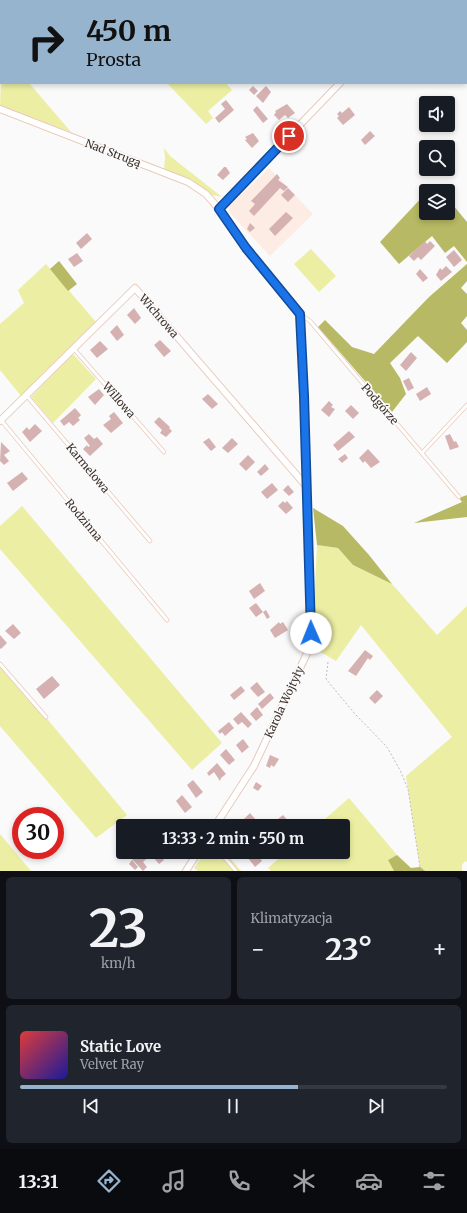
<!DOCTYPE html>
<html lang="pl">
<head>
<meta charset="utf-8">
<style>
  body { margin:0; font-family:Merriweather,serif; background:#20242c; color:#f1f3f6; height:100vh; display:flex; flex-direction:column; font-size:15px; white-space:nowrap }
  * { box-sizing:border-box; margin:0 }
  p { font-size:13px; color:#9ea1a6 }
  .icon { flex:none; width:22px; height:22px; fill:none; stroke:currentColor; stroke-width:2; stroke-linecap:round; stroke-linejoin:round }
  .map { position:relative; height:871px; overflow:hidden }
  .side { display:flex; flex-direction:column; gap:6px; padding:6px; background:#0d0f14; flex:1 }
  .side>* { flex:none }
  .top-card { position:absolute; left:0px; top:0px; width:467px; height:84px; box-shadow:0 2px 6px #0003; background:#97b4ce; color:#111; overflow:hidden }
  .fabs { position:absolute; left:419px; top:96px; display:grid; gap:8px }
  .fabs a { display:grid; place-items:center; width:36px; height:36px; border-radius:4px; background:#171b24; box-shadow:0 2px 6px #0003; font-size:20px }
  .speed { position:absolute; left:12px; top:807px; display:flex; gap:8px; font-size:20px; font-weight:700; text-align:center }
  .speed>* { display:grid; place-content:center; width:52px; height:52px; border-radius:50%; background:#171b24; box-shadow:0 2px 6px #0003; line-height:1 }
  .speed .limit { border:6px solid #d22; background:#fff; color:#111 }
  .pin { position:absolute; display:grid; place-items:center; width:34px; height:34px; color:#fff; margin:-17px; border:2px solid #fff; border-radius:50%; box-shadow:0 1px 4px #0007 }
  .me { position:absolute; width:44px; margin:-22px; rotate:359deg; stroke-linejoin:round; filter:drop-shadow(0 0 3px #0008) }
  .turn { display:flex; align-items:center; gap:14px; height:84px; padding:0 20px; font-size:18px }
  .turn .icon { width:52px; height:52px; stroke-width:2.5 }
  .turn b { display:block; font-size:28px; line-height:34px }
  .big { font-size:30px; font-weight:700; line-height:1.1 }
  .side .widget { flex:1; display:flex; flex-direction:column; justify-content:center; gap:6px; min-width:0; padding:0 14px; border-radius:6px; background:#20242c }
  .side .dial { align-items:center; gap:0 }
  .dial b { font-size:52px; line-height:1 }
  .song { display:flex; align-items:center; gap:12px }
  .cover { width:48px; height:48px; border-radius:6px; background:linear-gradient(135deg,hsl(0 70% 55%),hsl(240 70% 35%)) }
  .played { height:4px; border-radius:2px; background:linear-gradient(90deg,#97b4ce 65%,#363941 65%) }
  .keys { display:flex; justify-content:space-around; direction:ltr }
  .heat { display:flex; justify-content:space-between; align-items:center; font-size:22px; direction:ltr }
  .side .tiles { flex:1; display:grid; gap:6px; grid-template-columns:1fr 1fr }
  .widget:last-child { grid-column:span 2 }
  .trip { position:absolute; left:116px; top:819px; width:234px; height:40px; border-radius:4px; background:#171b24; box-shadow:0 2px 6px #0003; font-weight:700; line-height:40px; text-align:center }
  .tabs { display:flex; height:64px; justify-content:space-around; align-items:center; background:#090b0e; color:#9ea1a6 }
  .tabs .icon { width:28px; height:28px }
  .tabs .active { color:#97b4ce }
  .tabs b { font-size:18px; color:#f1f3f6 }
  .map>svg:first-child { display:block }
</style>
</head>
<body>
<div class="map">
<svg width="467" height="871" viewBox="0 0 467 871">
  <rect width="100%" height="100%" fill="#fafafa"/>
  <polygon fill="#fdece4" points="269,168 313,214 270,256 229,212 229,206"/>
  <g fill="#ecefa3">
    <polygon points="1,77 1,83 29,83 71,132 0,106"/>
    <polygon points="167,83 226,83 232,90 208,111 213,118 206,124"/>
    <polygon points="164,148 170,156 222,197 212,195 193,182 164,169 165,158"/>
    <polygon points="311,249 336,276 319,292 294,264"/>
    <polygon points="46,264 96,322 21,396 0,370 0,324 24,303 18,290"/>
    <polygon points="74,355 96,379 53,423 31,397 69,356"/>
    <polygon points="22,506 222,743 192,770 0,549 0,526"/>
    <polygon points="317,545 338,548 353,565 392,584 437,635 467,606 467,862 465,861 462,865 462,871 425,871 420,867 406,776 452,737 361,625 336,661 312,647"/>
    <polygon points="0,662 127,815 96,838 0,726"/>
    <polygon points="349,798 397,855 388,860 394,871 271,871 268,868 286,852 343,852 343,826 317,826"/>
    <polygon points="0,834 31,871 0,871"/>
    <polygon points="205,852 225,852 241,871 198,871 194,868"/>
  </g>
  <g fill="#b7b964">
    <polygon points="111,0 212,0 213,1 112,1"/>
    <polygon points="426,193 426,213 448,213 448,199 467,222 467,262 454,246 445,253 432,236 399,264 380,242"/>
    <polygon points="59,261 77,284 68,291 50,269"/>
    <polygon points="467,264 467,281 461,288 467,294 467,316 461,323 467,330 467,342 447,363 418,336 390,363 400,378 406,394 392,412 318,327 325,320 352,347 374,354 429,297"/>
    <polygon points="467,495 467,517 414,523 462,502 459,498"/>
    <polygon points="313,508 343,526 369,555 392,584 353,565 338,548 317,545"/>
    <polygon points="397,855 411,868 420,867 425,871 394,871 388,860"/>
  </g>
  <g fill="#d6b1b2">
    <polygon points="253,86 258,91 254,95 249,90"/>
    <polygon points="266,86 271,92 263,103 256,96"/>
    <polygon points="226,100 234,110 219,123 215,118 225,109 221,104"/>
    <polygon points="287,104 295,113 288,118 285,115 279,120 274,115 276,112 275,111"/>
    <polygon points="257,106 268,119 263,123 253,110"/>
    <polygon points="349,107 355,115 343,125 337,118 339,116 337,114 340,111 342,113"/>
    <polygon points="370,131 375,136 365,145 361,140"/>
    <polygon points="253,133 259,141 252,148 245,140 247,139 245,137"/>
    <polygon points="224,167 226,167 230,173 223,180 217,175"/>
    <polygon points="277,174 280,178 278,180 288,187 284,191 280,188 254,216 249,211 255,204 251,201"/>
    <polygon points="288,188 295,195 288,202 281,195"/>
    <polygon points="286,212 293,218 275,236 269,229"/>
    <polygon points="250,223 255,228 250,232 247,229"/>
    <polygon points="87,233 92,239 81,249 76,243"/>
    <polygon points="425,241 427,244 430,241 435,246 421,260 418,257 414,261 409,256"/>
    <polygon points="454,250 462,260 454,267 446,257"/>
    <polygon points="77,253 83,261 74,267 68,259"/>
    <polygon points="446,266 452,272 441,281 436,275 440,268 442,270"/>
    <polygon points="420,269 428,278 423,282 416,274"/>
    <polygon points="134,308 141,318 135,324 127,315"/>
    <polygon points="117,325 124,335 117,341 110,332"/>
    <polygon points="160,340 171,351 164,357 154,345"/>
    <polygon points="100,341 108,349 97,358 90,350"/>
    <polygon points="411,352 417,358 406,371 400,365"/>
    <polygon points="409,378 414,388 408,391 403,381"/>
    <polygon points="427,387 431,394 420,401 416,394"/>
    <polygon points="99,389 104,395 95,405 88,397"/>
    <polygon points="208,394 218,404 212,409 202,399"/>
    <polygon points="329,401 333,405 331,407 335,409 329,417 321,410"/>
    <polygon points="351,405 359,413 353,419 345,411"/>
    <polygon points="75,408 81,415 78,418 80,420 73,426 69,422 64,426 60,421"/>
    <polygon points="114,412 123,423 111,433 103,425 111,419 109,416"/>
    <polygon points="159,417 170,427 169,428 172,431 166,437 160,433 162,430 154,422"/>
    <polygon points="35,424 42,431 30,442 22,432 27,427 29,430"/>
    <polygon points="349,431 355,437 338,451 333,445"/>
    <polygon points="89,434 94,439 97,437 103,444 90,456 83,449 87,445 88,447 90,446 84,438"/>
    <polygon points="450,434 454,442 456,441 459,447 450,450 445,436"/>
    <polygon points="209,438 216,447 211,451 203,442"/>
    <polygon points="232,438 238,444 228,453 222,448"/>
    <polygon points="1,442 10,451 4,455 9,461 4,465 0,461"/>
    <polygon points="368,449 380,462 371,468 365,461 363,463 359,458"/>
    <polygon points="345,454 348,458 342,463 338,459"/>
    <polygon points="248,455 255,462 246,471 239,464"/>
    <polygon points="265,464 269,469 261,476 257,472"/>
    <polygon points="22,472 28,479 13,491 7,483"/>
    <polygon points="272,483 278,490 267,499 261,492"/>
    <polygon points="288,485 294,492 289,496 283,490"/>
    <polygon points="283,501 285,503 287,501 293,508 286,514 278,506"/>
    <polygon points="260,583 265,591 254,599 249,591"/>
    <polygon points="256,603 263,612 266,610 270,617 267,619 263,612 256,617 249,608"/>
    <polygon points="279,622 280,624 283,622 288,630 275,638 270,630"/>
    <polygon points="13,624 21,633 14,639 5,631"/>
    <polygon points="0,635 7,643 1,649 0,648"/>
    <polygon points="365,650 373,656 370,660 368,658 356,676 348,671"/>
    <polygon points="52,676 60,685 44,699 36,689"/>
    <polygon points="257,682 265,692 258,697 250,688"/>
    <polygon points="241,686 245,691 234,700 230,695"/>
    <polygon points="377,690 383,696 375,704 369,698"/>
    <polygon points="270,693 274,698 262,709 258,704"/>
    <polygon points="257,707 263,715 256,721 250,714"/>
    <polygon points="241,712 252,724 248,728 242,722 238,725 233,719"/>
    <polygon points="229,722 234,728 225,736 222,732 220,734 218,731"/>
    <polygon points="243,739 249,747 242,753 236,745"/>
    <polygon points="226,749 235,760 229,765 220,755"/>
    <polygon points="270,755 279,759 274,767 271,765 270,768 266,766"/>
    <polygon points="217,763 226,774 221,778 220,781 214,772 209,776 207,773"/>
    <polygon points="193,780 203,792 196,798 187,785"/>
    <polygon points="256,782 262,786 258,791 253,788"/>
    <polygon points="182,795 192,807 185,813 176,801"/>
    <polygon points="250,813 256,820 250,826 240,826 239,824"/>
    <polygon points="283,815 289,822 285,826 276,826 273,823"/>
    <polygon points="144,852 148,852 151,855 143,862 147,867 143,871 131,858 136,854 138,857"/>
    <polygon points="156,852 164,860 159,864 152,856"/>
    <polygon points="255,852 262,861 255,867 248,858"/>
    <polygon points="132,860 138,867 135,870 129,864"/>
  </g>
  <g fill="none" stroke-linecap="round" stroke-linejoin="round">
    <defs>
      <g id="service">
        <polyline points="274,0 275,1"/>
        <polyline points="300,314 310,321 459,497"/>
        <polyline points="74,349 164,452"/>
        <polyline points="26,395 150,541"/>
        <polyline points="1,420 167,620"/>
        <polyline points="422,453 467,405"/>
        <polyline points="0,664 46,717"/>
        <polyline points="220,852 236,871"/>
      </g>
      <g id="minor">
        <polyline points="419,1 420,0"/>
        <polyline points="0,109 188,182 206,194 219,209 246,248 300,314 304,396 311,620 309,649 254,766 215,826"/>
        <polyline points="219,209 340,83"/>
        <polyline points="0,421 135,288 307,487"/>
        <polyline points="186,871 198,852"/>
      </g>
    </defs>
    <use href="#service" stroke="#eac9ba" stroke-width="4.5"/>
    <use href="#minor" stroke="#eac9ba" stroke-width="8"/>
    <g stroke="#c0bcba" stroke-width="1" stroke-dasharray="2 2" stroke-linecap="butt">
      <polyline points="463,501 467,504"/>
      <polyline points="328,662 326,679 355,714 387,747 400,770 408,789 420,867 425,871"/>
    </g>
    <use href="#service" stroke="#fff" stroke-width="3"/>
    <use href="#minor" stroke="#fff" stroke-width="6"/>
  </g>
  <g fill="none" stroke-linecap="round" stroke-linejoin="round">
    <defs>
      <polyline id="route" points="289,136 219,209 246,248 300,314 304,396 311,633"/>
    </defs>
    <use href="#route" stroke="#114b97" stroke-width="10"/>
    <use href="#route" stroke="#1a73e8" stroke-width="7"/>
  </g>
  <g text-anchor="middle" stroke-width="3.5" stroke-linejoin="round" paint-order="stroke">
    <g font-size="11" fill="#3d312b" stroke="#fafafa">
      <text transform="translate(113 153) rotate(21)" y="4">Nad Strugą</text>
      <text transform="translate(159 316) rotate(49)" y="4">Wichrowa</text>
      <text transform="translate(119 400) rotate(49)" y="4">Willowa</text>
      <text transform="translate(380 404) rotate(49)" y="4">Podgórze</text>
      <text transform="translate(88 468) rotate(50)" y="4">Karmelowa</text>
      <text transform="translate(84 520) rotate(50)" y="4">Rodzinna</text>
      <text transform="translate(284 702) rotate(-65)" y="4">Karola Wojtyły</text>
    </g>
  </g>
</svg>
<div class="fabs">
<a><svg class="icon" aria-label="sound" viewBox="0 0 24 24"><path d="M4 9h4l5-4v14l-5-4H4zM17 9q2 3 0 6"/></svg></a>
<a><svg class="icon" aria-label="search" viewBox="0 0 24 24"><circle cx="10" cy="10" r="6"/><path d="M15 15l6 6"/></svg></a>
<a><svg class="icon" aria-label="layers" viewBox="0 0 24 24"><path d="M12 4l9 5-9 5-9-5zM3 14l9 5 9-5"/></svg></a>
</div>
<div class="speed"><div class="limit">30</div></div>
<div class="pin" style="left:289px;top:136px;background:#d93025"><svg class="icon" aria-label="arrive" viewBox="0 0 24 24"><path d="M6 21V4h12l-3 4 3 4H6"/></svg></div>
<svg class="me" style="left:311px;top:633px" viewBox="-20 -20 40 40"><circle r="19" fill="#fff"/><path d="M0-13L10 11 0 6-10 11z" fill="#1a73e8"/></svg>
<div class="trip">13:33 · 2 min · 550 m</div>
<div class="top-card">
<div class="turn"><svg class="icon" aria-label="right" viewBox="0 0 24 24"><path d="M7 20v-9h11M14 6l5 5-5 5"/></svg><div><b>450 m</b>Prosta</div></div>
</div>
</div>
<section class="side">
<div class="tiles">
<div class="widget dial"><b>23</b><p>km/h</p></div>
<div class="widget"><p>Klimatyzacja</p>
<div class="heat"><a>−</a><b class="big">23°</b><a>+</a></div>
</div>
<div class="widget">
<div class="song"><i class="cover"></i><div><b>Static Love</b><p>Velvet Ray</p></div></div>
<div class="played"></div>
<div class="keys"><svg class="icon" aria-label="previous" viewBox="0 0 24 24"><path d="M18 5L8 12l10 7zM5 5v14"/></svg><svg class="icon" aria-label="pause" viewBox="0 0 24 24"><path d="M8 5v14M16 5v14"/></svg><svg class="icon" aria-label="next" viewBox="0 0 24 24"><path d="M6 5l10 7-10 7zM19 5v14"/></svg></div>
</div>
</div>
</section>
<nav class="tabs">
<b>13:31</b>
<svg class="icon active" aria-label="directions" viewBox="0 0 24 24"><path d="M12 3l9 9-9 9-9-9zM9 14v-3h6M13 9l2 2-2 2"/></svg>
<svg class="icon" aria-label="music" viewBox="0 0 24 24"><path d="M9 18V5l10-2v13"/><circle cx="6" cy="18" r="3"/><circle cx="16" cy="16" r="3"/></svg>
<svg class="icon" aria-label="phone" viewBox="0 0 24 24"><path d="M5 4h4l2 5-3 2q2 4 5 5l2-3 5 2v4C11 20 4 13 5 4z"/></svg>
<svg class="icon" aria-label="climate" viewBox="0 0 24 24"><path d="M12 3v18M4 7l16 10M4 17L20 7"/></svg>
<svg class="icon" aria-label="car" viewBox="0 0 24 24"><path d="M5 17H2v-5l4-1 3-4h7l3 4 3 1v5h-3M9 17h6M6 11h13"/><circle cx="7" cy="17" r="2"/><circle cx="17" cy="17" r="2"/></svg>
<svg class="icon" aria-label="filters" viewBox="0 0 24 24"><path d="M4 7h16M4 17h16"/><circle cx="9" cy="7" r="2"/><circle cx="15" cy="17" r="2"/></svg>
</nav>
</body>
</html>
